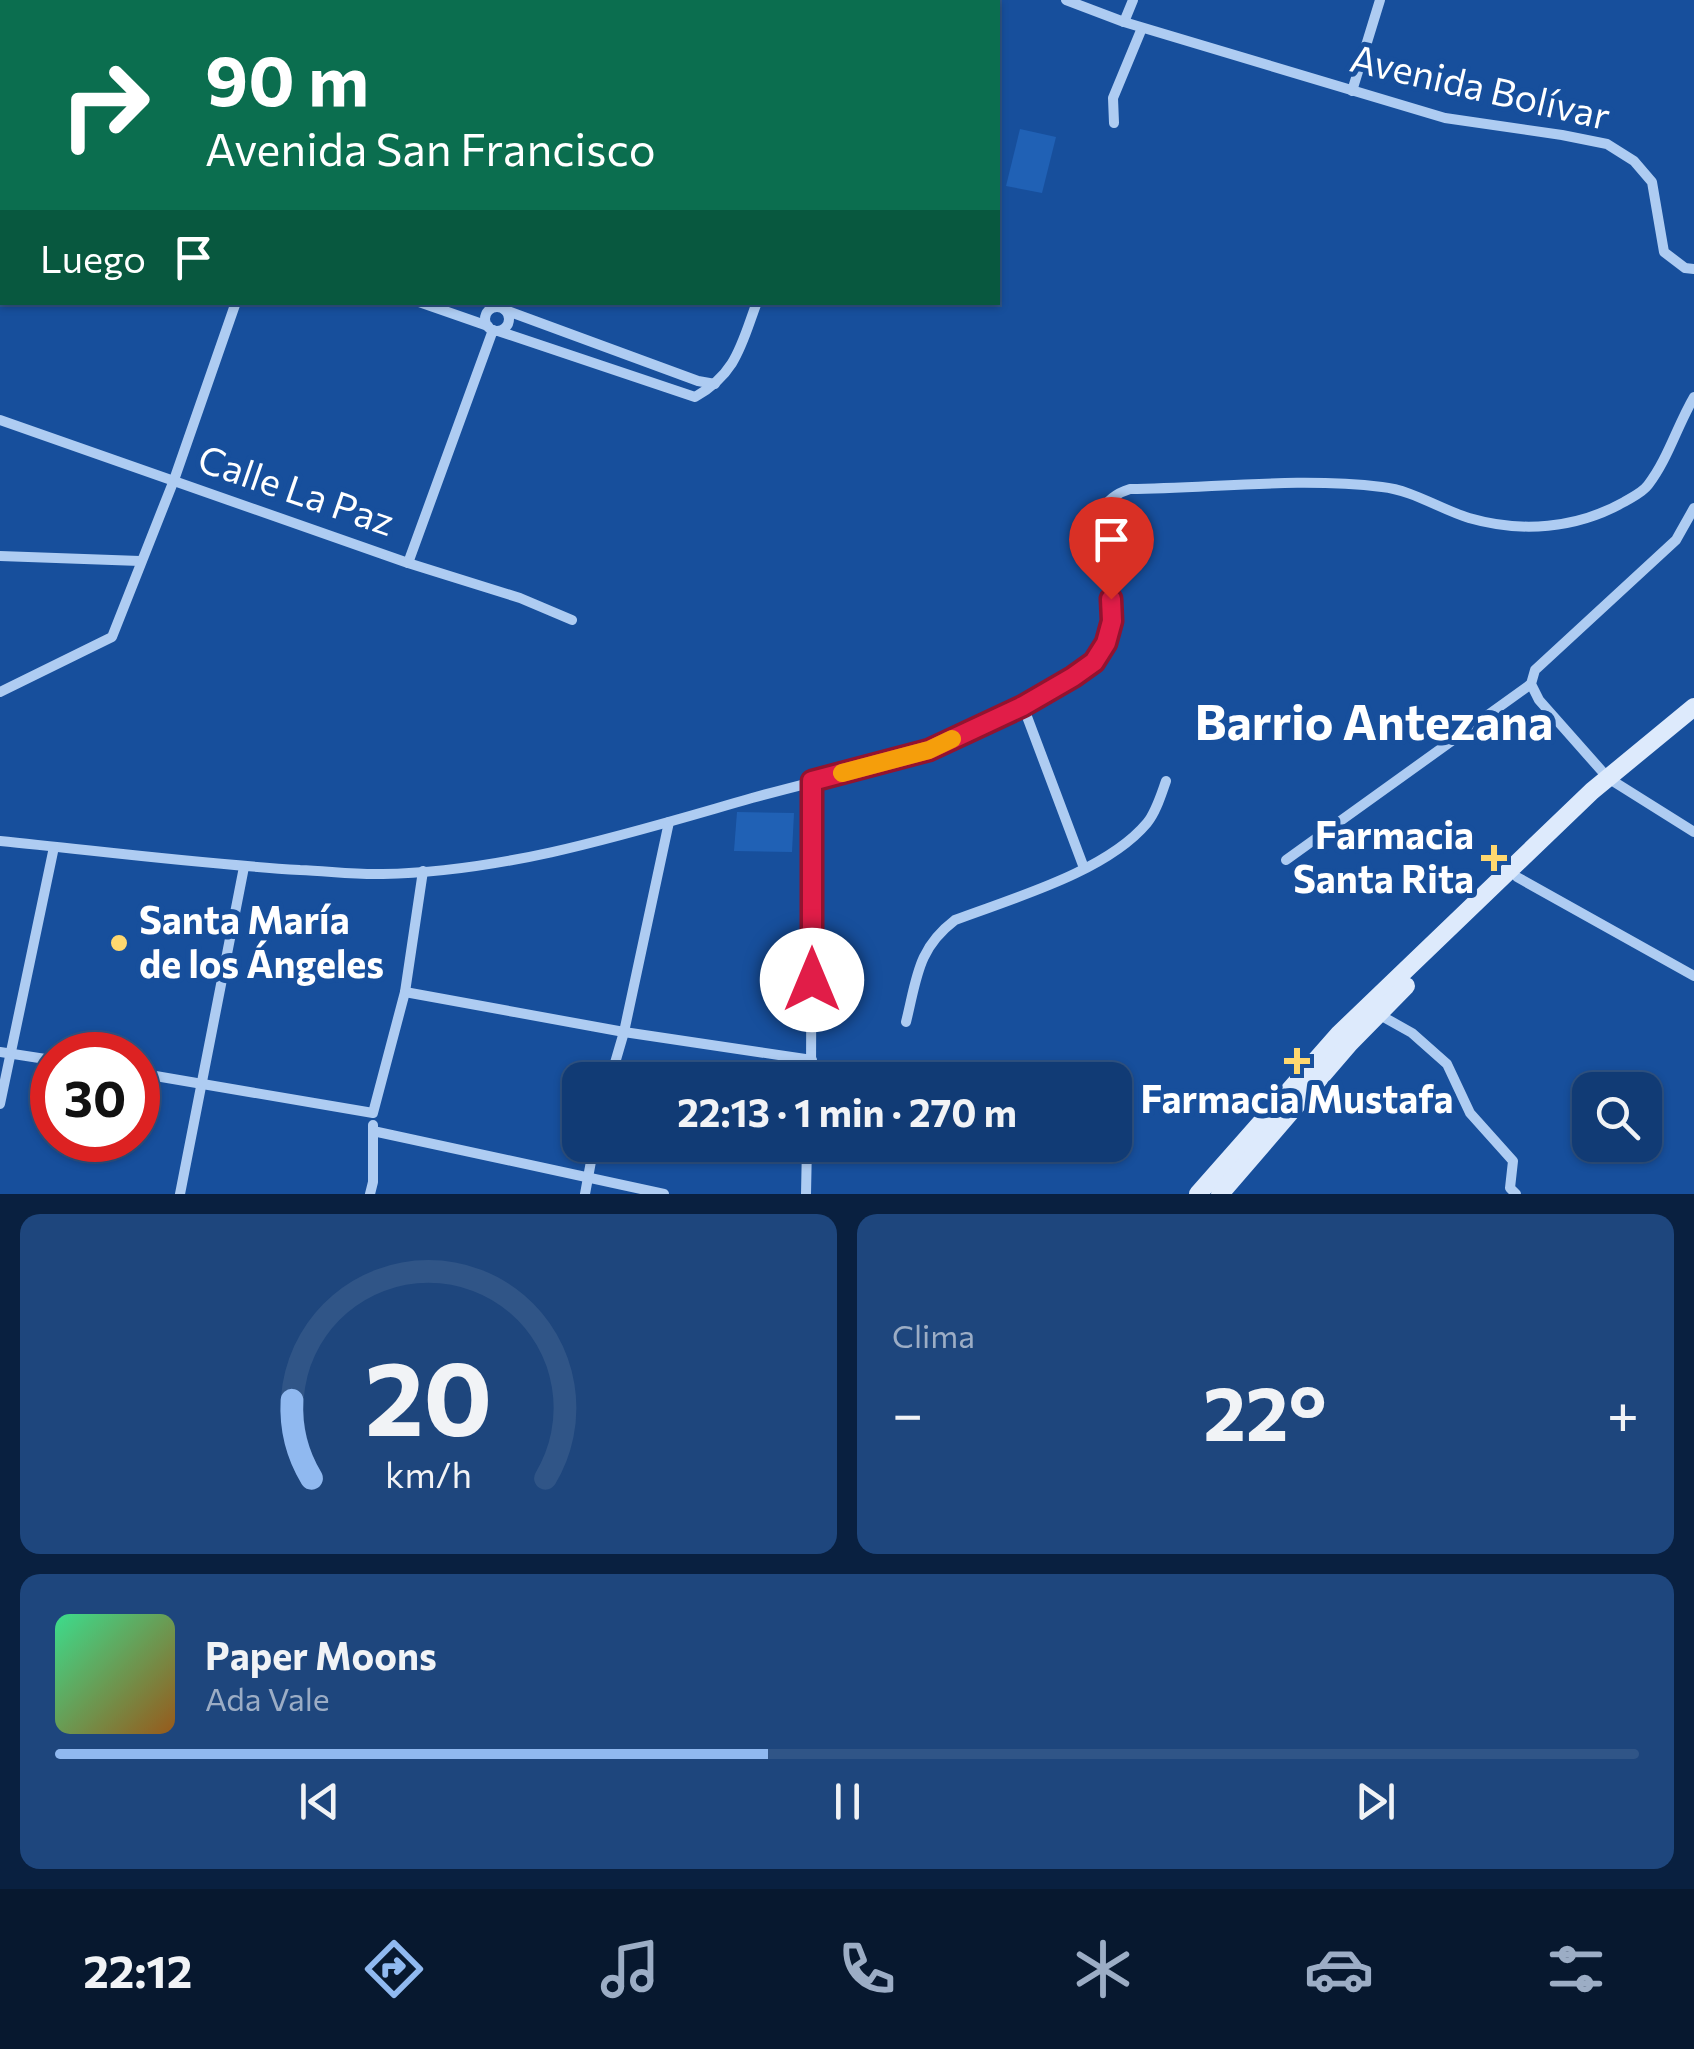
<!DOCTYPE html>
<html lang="es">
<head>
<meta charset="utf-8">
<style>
  body { margin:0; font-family:Commissioner,sans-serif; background:#1e467d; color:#f1f3f6; height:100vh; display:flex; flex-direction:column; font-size:38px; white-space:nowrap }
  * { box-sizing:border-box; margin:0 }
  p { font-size:32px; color:#9cadc5 }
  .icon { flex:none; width:55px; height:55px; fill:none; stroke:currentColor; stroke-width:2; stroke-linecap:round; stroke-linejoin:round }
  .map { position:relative; height:1194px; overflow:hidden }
  .details { display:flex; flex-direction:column; gap:20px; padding:20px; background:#092040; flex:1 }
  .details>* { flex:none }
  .hud { position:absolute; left:0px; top:0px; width:1000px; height:305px; box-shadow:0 2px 8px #0004,0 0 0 2px #305587; background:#0b6e4f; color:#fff; overflow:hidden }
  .controls { position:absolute; left:1572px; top:1072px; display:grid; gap:20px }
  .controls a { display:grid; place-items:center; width:90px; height:90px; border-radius:20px; background:#113b75; box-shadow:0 2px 8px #0004,0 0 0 2px #305587; font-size:50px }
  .speed { position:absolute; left:30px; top:1032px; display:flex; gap:20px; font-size:50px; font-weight:700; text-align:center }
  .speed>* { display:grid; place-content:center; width:130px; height:130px; border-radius:50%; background:#113b75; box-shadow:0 2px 8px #0004,0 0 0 2px #305587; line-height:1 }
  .speed .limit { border:15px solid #d22; background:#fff; color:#111 }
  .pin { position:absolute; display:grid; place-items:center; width:85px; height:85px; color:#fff; margin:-102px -42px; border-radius:50% 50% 50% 0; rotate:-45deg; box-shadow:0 0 10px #0007 }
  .pin .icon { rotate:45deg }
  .me { position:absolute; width:110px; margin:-55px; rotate:0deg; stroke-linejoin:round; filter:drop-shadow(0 0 8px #0008) }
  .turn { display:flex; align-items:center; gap:35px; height:210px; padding:0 40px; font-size:45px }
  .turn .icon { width:130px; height:130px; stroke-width:2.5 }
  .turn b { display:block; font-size:70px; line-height:85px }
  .then { display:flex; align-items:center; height:95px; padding:0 40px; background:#0003; gap:20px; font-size:38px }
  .big { font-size:75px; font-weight:700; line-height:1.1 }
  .details .tile { flex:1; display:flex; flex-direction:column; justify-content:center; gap:15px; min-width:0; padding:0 35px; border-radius:20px; background:#1e467d }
  .details .dial { align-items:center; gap:0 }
  .dial svg { height:260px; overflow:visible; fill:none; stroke:#305587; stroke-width:7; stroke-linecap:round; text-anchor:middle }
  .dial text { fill:#f1f3f6; stroke:none }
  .song { display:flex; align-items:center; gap:30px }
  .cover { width:120px; height:120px; border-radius:15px; background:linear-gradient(135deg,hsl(150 70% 55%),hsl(30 70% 35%)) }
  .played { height:10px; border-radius:5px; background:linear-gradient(90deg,#90b9f0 45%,#305587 45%) }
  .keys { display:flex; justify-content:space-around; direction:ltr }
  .heat { display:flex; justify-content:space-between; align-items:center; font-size:55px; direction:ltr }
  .details .tiles { flex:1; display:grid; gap:20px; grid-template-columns:1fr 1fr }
  .tile:last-child { grid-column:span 2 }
  .trip { position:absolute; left:562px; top:1062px; width:570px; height:100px; border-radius:20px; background:#113b75; box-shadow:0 2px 8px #0004,0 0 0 2px #305587; font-weight:700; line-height:100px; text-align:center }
  .tab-bar { display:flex; height:160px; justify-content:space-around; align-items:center; background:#07182f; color:#9cadc5 }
  .tab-bar .icon { width:70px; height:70px }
  .tab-bar .current { color:#90b9f0 }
  .tab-bar b { font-size:45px; color:#f1f3f6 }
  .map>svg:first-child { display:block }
</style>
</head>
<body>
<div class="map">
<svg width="1694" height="1194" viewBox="0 0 1694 1194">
  <rect width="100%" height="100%" fill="#174f9c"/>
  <g fill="#2061b5">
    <polygon points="1020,129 1056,137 1042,193 1006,186"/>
    <polygon points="737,812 794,813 792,852 734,851"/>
  </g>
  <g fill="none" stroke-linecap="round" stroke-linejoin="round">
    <g stroke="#aeccf2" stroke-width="10">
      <polyline points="355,0 362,2"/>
      <polyline points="1066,0 1124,22 1445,118 1562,135 1607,144 1634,161 1652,182 1664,252 1685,268 1694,269"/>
      <polyline points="116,2 117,0"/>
      <polyline points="615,2 616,0"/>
      <polyline points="872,2 873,0"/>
      <polyline points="1124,22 1133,0"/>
      <polyline points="1352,91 1380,0"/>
      <polyline points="1114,123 1113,98 1142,28"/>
      <polyline points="0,132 2,133"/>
      <polyline points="0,157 2,158"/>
      <polyline points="0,302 2,295"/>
      <polyline points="419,302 488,326"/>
      <circle cx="497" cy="319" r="12"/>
      <polyline points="505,310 698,381 715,384"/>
      <path d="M498,331L695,397C737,373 741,345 757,302"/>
      <polyline points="0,420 408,563 520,598 572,620"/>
      <polyline points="1694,508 1676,540 1535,670 1531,684 1539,700 1608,778 1694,832"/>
      <polyline points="0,556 140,561"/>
      <polyline points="408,563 493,330"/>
      <polyline points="0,692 112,637 174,480 236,302"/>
      <polyline points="1023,706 1084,868"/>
      <path d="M0,841C100,851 200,864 300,870C328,871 356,875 383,874C508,872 633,832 752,798C810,782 870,769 927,750C972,735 1035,702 1075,676C1094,663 1109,646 1111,622C1116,580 1068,508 1130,489C1214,488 1299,477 1382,487C1412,490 1440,509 1469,518C1521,533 1576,529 1624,502C1632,497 1642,493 1648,485C1668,459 1677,426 1694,397"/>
      <polyline points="1286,860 1531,684"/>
      <polyline points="1517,877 1694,976"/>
      <polyline points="405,992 624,1032 812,1060"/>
      <polyline points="1378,1014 1412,1033 1447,1064 1470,1113 1513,1161 1510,1188 1516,1194"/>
      <path d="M906,1022C917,978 917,949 955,920C1013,898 1106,872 1147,823C1156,812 1161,795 1166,781"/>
      <polyline points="0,1052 52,1060"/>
      <polyline points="138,1073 373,1113 405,992 423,871"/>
      <polyline points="610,1080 624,1032 669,822"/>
      <polyline points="811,1080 812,781"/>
      <polyline points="0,1104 54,847"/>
      <polyline points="373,1131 664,1194"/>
      <polyline points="180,1194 244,867"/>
      <polyline points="370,1194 373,1182 373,1125"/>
      <polyline points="585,1194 594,1145"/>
      <polyline points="806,1194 807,1145"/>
    </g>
    <g stroke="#ddeafc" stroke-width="18">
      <polyline points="1198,1194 1339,1034 1592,791 1694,707"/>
      <polyline points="1220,1194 1350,1043 1406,986"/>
    </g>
  </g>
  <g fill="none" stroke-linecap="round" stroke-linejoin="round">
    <defs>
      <polyline id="route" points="812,980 812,781 929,750 1023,706 1073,677 1094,662 1106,643 1112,621 1111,599"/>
    </defs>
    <use href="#route" stroke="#92132f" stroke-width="25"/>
    <use href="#route" stroke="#e11d48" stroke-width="18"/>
    <polyline stroke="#f59e0b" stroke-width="18" points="842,773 929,750 952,739"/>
  </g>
  <g fill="#ffd86f" stroke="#174f9c" stroke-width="4">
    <path d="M1489 843h10v10h10v10h-10v10h-10v-10h-10v-10h10z"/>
    <circle cx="119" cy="943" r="10"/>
    <path d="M1292 1046h10v10h10v10h-10v10h-10v-10h-10v-10h10z"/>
  </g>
  <g text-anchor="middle" stroke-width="10" stroke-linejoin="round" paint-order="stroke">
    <g font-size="38" fill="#fff" stroke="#174f9c">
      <text transform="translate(1480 88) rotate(13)" y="13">Avenida Bolívar</text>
      <text transform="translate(296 491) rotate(19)" y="13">Calle La Paz</text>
    </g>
    <g font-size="38" font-weight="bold" fill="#fff" stroke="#174f9c" text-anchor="end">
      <text x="1474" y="849">Farmacia<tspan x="1474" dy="44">Santa Rita</tspan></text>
      <text x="139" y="934" text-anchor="start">Santa María<tspan x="139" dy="44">de los Ángeles</tspan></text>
      <text x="1297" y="1113" text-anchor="middle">Farmacia Mustafa</text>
    </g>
    <g font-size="48" font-weight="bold" fill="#fff" stroke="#174f9c">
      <text x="1374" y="740">Barrio Antezana</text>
    </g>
  </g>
</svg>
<div class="controls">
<a><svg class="icon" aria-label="search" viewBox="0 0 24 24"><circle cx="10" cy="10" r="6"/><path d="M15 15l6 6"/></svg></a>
</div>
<div class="speed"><div class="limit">30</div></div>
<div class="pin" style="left:1111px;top:599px;background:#d93025"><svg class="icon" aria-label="arrive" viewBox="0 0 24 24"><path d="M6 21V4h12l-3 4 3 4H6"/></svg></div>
<svg class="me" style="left:812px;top:980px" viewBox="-20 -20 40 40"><circle r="19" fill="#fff"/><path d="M0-13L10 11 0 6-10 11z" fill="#e11d48"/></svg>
<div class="trip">22:13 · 1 min · 270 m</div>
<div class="hud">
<div class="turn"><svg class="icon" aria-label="right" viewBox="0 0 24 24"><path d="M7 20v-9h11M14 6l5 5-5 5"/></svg><div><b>90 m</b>Avenida San Francisco</div></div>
<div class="then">Luego<svg class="icon" aria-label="arrive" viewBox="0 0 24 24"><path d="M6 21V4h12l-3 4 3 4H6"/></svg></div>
</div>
</div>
<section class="details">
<div class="tiles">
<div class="tile dial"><svg viewBox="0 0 100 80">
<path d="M14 69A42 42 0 1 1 86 69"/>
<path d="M14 69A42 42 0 0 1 8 45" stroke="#90b9f0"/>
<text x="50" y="56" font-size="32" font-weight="700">20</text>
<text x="50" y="72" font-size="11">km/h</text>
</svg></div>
<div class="tile"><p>Clima</p>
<div class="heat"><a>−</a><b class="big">22°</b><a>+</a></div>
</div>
<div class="tile">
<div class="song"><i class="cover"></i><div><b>Paper Moons</b><p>Ada Vale</p></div></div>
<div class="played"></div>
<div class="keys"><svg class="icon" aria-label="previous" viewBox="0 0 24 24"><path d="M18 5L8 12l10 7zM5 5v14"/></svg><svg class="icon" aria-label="pause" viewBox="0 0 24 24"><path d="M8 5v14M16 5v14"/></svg><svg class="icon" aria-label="next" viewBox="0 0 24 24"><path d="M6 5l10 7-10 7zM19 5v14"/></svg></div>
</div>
</div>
</section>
<nav class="tab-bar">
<b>22:12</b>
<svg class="icon current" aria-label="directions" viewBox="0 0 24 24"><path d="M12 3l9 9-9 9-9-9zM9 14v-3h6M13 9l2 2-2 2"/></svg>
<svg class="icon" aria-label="music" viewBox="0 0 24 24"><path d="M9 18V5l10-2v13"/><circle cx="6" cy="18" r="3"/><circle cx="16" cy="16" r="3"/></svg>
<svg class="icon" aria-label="phone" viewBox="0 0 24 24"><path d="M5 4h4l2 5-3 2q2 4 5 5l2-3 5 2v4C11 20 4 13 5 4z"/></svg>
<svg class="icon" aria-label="climate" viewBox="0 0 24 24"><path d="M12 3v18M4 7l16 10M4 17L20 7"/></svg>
<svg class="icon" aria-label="car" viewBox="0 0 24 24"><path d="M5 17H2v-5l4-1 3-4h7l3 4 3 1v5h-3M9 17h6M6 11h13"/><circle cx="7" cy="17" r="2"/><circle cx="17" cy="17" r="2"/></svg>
<svg class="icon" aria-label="filters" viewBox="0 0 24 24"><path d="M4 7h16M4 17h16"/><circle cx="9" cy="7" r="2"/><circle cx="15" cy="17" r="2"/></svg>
</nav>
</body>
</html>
